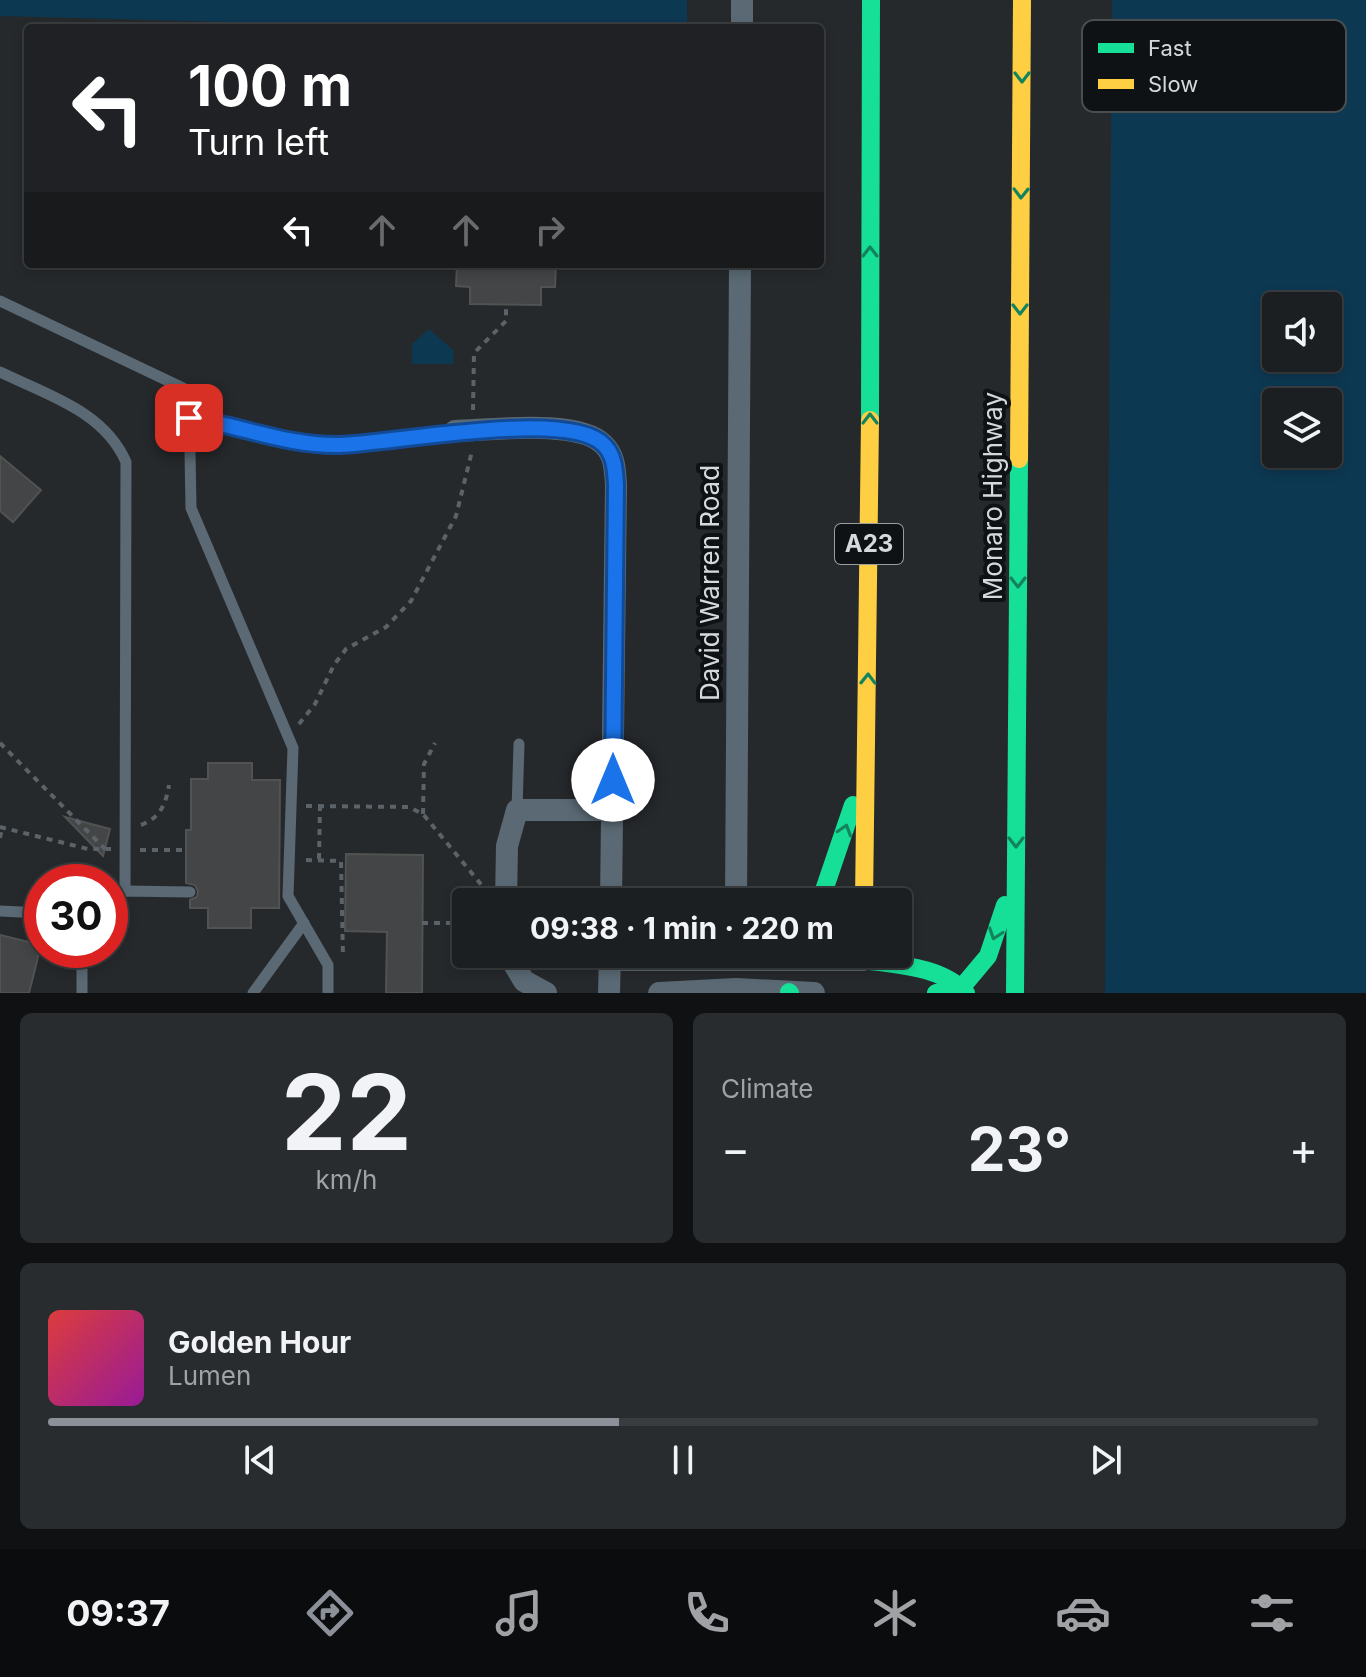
<!DOCTYPE html>
<html lang="en">
<head>
<meta charset="utf-8">
<style>
  body { margin:0; font-family:Inter,sans-serif; background:#292c2e; color:#f1f3f6; height:100vh; display:flex; flex-direction:column; font-size:30px; white-space:nowrap }
  * { box-sizing:border-box; margin:0 }
  p { font-size:26px; color:#a0a2a5 }
  .icon { flex:none; width:44px; height:44px; fill:none; stroke:currentColor; stroke-width:2; stroke-linecap:round; stroke-linejoin:round }
  .map { position:relative; height:993px; overflow:hidden }
  .details { display:flex; flex-direction:column; gap:20px; padding:20px; background:#0f1112; flex:1 }
  .details>* { flex:none }
  .top-card { position:absolute; left:24px; top:24px; width:800px; height:244px; border-radius:8px; box-shadow:0 4px 12px #0003,0 0 0 2px #3a3d3f; background:#202124; color:#fff; overflow:hidden }
  .controls { position:absolute; left:1262px; top:292px; display:grid; gap:16px }
  .controls a { display:grid; place-items:center; width:80px; height:80px; border-radius:8px; background:#1c1f21; box-shadow:0 4px 12px #0003,0 0 0 2px #3a3d3f; font-size:40px }
  .speed { position:absolute; left:24px; top:864px; display:flex; gap:16px; font-size:40px; font-weight:700; text-align:center }
  .speed>* { display:grid; place-content:center; width:104px; height:104px; border-radius:50%; background:#1c1f21; box-shadow:0 4px 12px #0003,0 0 0 2px #3a3d3f; line-height:1 }
  .speed .limit { border:12px solid #d22; background:#fff; color:#111 }
  .pin { position:absolute; display:grid; place-items:center; width:68px; height:68px; color:#fff; margin:-34px; border-radius:16px; box-shadow:0 4px 12px #0006 }
  .me { position:absolute; width:88px; margin:-44px; rotate:0deg; stroke-linejoin:round; filter:drop-shadow(0 0 6px #0008) }
  .turn { display:flex; align-items:center; gap:28px; height:168px; padding:0 32px; font-size:36px }
  .turn .icon { width:104px; height:104px; stroke-width:2.5 }
  .turn b { display:block; font-size:56px; line-height:68px }
  .lanes { display:flex; align-items:center; height:76px; padding:0 32px; background:#0003; justify-content:center; gap:40px; direction:ltr }
  .lanes .off { opacity:.35 }
  .big { font-size:60px; font-weight:700; line-height:1.1 }
  .details .card { flex:1; display:flex; flex-direction:column; justify-content:center; gap:12px; min-width:0; padding:0 28px; border-radius:12px; background:#292c2e }
  .details .dial { align-items:center; gap:0 }
  .dial b { font-size:104px; line-height:1 }
  .song { display:flex; align-items:center; gap:24px }
  .cover { width:96px; height:96px; border-radius:12px; background:linear-gradient(135deg,hsl(0 70% 55%),hsl(300 70% 35%)) }
  .played { height:8px; border-radius:4px; background:linear-gradient(90deg,#8c9099 45%,#3a3d3f 45%) }
  .keys { display:flex; justify-content:space-around; direction:ltr }
  .heat { display:flex; justify-content:space-between; align-items:center; font-size:44px; direction:ltr }
  .details .tiles { flex:1; display:grid; gap:20px; grid-template-columns:1fr 1fr }
  .card:last-child { grid-column:span 2 }
  .trip { position:absolute; left:452px; top:888px; width:460px; height:80px; border-radius:8px; background:#1c1f21; box-shadow:0 4px 12px #0003,0 0 0 2px #3a3d3f; font-weight:700; line-height:80px; text-align:center }
  .tab-bar { display:flex; height:128px; justify-content:space-around; align-items:center; background:#0b0c0d; color:#a0a2a5 }
  .tab-bar .icon { width:56px; height:56px }
  .tab-bar .on { color:#8c9099 }
  .tab-bar b { font-size:36px; color:#f1f3f6 }
  .map>svg:first-child { display:block }
</style>
</head>
<body>
<div class="map">
<svg width="1366" height="993" viewBox="0 0 1366 993">
  <rect width="100%" height="100%" fill="#26292c"/>
  <g fill="#0d3852" fill-rule="evenodd">
    <polygon points="0,0 687,0 687,28 456,28 0,16"/>
    <path d="M1112,0H1366V993H1105ZM1276,306H1328V358H1276ZM1328,402V454H1276V402Z"/>
    <polygon points="429,329 454,351 453,364 412,364 412,344"/>
  </g>
  <g fill="#444546" stroke="#515252" stroke-width="2">
    <polygon points="457,264 556,264 555,287 541,287 541,305 470,304 470,287 456,286"/>
    <polygon points="0,456 41,490 13,522 0,511"/>
    <polygon points="208,763 252,763 252,780 280,780 279,908 251,908 251,928 208,928 208,908 190,908 190,900 197,897 198,891 195,885 186,883 186,830 191,830 191,779 208,779"/>
    <polygon points="65,817 110,829 103,856"/>
    <polygon points="346,854 423,855 422,993 386,993 387,932 345,931"/>
    <polygon points="0,935 41,945 29,993 0,993"/>
  </g>
  <g fill="none" stroke-linecap="round" stroke-linejoin="round">
    <g stroke="#5b6369" stroke-width="4" stroke-dasharray="6 6" stroke-linecap="butt">
      <polyline points="473,410 474,353 506,321 506,309"/>
      <polyline points="299,724 315,704 334,665 346,649 386,627 411,601 456,516 472,451"/>
      <polyline points="0,743 105,849"/>
      <polyline points="306,806 409,807 423,814 484,888"/>
      <polyline points="423,814 424,764 435,743"/>
      <path d="M141,825C160,818 166,804 169,785"/>
      <polyline points="0,827 88,849 111,849"/>
      <polyline points="0,838 2,827"/>
      <polyline points="140,850 186,850"/>
      <polyline points="319,859 320,806"/>
      <polyline points="306,860 341,861 343,957"/>
      <polyline points="422,923 466,923"/>
    </g>
    <g stroke="#5a6974" stroke-width="11">
      <polyline points="0,301 183,388 189,395 191,508 293,748 288,896 328,965 328,993"/>
      <path d="M0,372C47,395 104,411 126,462L125,891"/>
      <path d="M189,418C238,425 283,442 333,445C374,447 415,435 455,431"/>
      <polyline points="517,810 519,744"/>
      <polyline points="110,895 125,891 190,892"/>
      <polyline points="0,911 42,913"/>
      <polyline points="82,950 82,993"/>
      <polyline points="253,993 304,923"/>
    </g>
    <g stroke="#5a6974" stroke-width="22">
      <polyline points="742,28 742,0"/>
      <path d="M455,431C491,430 578,419 603,444C615,455 615,470 616,485L611,902"/>
      <polyline points="506,902 507,846 517,810 613,810"/>
      <polyline points="736,902 740,264"/>
      <polyline points="508,954 524,981 546,993"/>
      <polyline points="610,960 863,960"/>
      <polyline points="609,993 610,954"/>
      <polyline points="659,993 736,989 814,993"/>
    </g>
    <g stroke="#16e098" stroke-width="18">
      <polyline points="870,420 871,0"/>
      <polyline points="820,902 853,805"/>
      <polyline points="780,960 785,954"/>
      <path d="M863,960C897,965 941,966 966,993"/>
      <polyline points="789,992 790,993"/>
      <polyline points="936,993 962,987 988,956 1005,905"/>
      <polyline points="1015,993 1019,459"/>
    </g>
    <g stroke="#ffcf43" stroke-width="18">
      <polyline points="1019,459 1022,0"/>
      <polyline points="864,902 870,420"/>
    </g>
  </g>
  <defs><path id="oneway-chevron" d="M-2-3.5L2.5 0L-2 3.5" fill="none" stroke-width="1.6" stroke-linecap="round" stroke-linejoin="round" transform="scale(2)"/></defs>
  <g stroke="#13835d">
    <use href="#oneway-chevron" transform="translate(1022 77) rotate(90)"/>
    <use href="#oneway-chevron" transform="translate(1021 193) rotate(91)"/>
    <use href="#oneway-chevron" transform="translate(870 252) rotate(-90)"/>
    <use href="#oneway-chevron" transform="translate(1020 309) rotate(90)"/>
    <use href="#oneway-chevron" transform="translate(870 419) rotate(-90)"/>
    <use href="#oneway-chevron" transform="translate(1018 582) rotate(90)"/>
    <use href="#oneway-chevron" transform="translate(868 679) rotate(-89)"/>
    <use href="#oneway-chevron" transform="translate(845 830) rotate(-73)"/>
    <use href="#oneway-chevron" transform="translate(1016 842) rotate(90)"/>
    <use href="#oneway-chevron" transform="translate(995 934) rotate(109)"/>
  </g>
  <g fill="none" stroke-linecap="round" stroke-linejoin="round">
    <defs>
      <path id="route" d="M189,418C239,425 287,446 339,445C391,444 569,408 604,445C615,456 615,471 616,485L613,780"/>
    </defs>
    <use href="#route" stroke="#114b97" stroke-width="20"/>
    <use href="#route" stroke="#1a73e8" stroke-width="14"/>
  </g>
  <g text-anchor="middle" stroke-width="8" stroke-linejoin="round" paint-order="stroke">
    <rect fill="#0f1214" stroke="#9a9da0" stroke-width="2" x="835" y="524" width="68" height="40" rx="6"/>
    <g font-size="24" font-weight="bold" fill="#d5d9dc">
      <text x="869" y="552">A23</text>
    </g>
    <g font-size="26" fill="#d5d9dc" stroke="#0f1214">
      <text transform="translate(993 496) rotate(-90)" y="9">Monaro Highway</text>
      <text transform="translate(710 583) rotate(-90)" y="9">David Warren Road</text>
    </g>
  </g>
  <rect x="1082" y="20" width="264" height="92" rx="12" fill="#0f1214" stroke="#4a4e50" stroke-width="2"/>
  <rect x="1098" y="43" width="36" height="10" fill="#16e098"/>
  <rect x="1098" y="79" width="36" height="10" fill="#ffcf43"/>
  <g font-size="22" fill="#d5d9dc">
    <text x="1148" y="56">Fast</text>
    <text x="1148" y="92">Slow</text>
  </g>
</svg>
<div class="controls">
<a><svg class="icon" aria-label="sound" viewBox="0 0 24 24"><path d="M4 9h4l5-4v14l-5-4H4zM17 9q2 3 0 6"/></svg></a>
<a><svg class="icon" aria-label="layers" viewBox="0 0 24 24"><path d="M12 4l9 5-9 5-9-5zM3 14l9 5 9-5"/></svg></a>
</div>
<div class="speed"><div class="limit">30</div></div>
<div class="pin" style="left:189px;top:418px;background:#d93025"><svg class="icon" aria-label="arrive" viewBox="0 0 24 24"><path d="M6 21V4h12l-3 4 3 4H6"/></svg></div>
<svg class="me" style="left:613px;top:780px" viewBox="-20 -20 40 40"><circle r="19" fill="#fff"/><path d="M0-13L10 11 0 6-10 11z" fill="#1a73e8"/></svg>
<div class="trip">09:38 · 1 min · 220 m</div>
<div class="top-card">
<div class="turn"><svg class="icon" aria-label="left" viewBox="0 0 24 24"><path d="M17 20v-9H6M10 6l-5 5 5 5"/></svg><div><b>100 m</b>Turn left</div></div>
<div class="lanes"><svg class="icon" aria-label="left" viewBox="0 0 24 24"><path d="M17 20v-9H6M10 6l-5 5 5 5"/></svg><svg class="icon off" aria-label="ahead" viewBox="0 0 24 24"><path d="M12 20V5M6 11l6-6 6 6"/></svg><svg class="icon off" aria-label="ahead" viewBox="0 0 24 24"><path d="M12 20V5M6 11l6-6 6 6"/></svg><svg class="icon off" aria-label="right" viewBox="0 0 24 24"><path d="M7 20v-9h11M14 6l5 5-5 5"/></svg></div>
</div>
</div>
<section class="details">
<div class="tiles">
<div class="card dial"><b>22</b><p>km/h</p></div>
<div class="card"><p>Climate</p>
<div class="heat"><a>−</a><b class="big">23°</b><a>+</a></div>
</div>
<div class="card">
<div class="song"><i class="cover"></i><div><b>Golden Hour</b><p>Lumen</p></div></div>
<div class="played"></div>
<div class="keys"><svg class="icon" aria-label="previous" viewBox="0 0 24 24"><path d="M18 5L8 12l10 7zM5 5v14"/></svg><svg class="icon" aria-label="pause" viewBox="0 0 24 24"><path d="M8 5v14M16 5v14"/></svg><svg class="icon" aria-label="next" viewBox="0 0 24 24"><path d="M6 5l10 7-10 7zM19 5v14"/></svg></div>
</div>
</div>
</section>
<nav class="tab-bar">
<b>09:37</b>
<svg class="icon on" aria-label="directions" viewBox="0 0 24 24"><path d="M12 3l9 9-9 9-9-9zM9 14v-3h6M13 9l2 2-2 2"/></svg>
<svg class="icon" aria-label="music" viewBox="0 0 24 24"><path d="M9 18V5l10-2v13"/><circle cx="6" cy="18" r="3"/><circle cx="16" cy="16" r="3"/></svg>
<svg class="icon" aria-label="phone" viewBox="0 0 24 24"><path d="M5 4h4l2 5-3 2q2 4 5 5l2-3 5 2v4C11 20 4 13 5 4z"/></svg>
<svg class="icon" aria-label="climate" viewBox="0 0 24 24"><path d="M12 3v18M4 7l16 10M4 17L20 7"/></svg>
<svg class="icon" aria-label="car" viewBox="0 0 24 24"><path d="M5 17H2v-5l4-1 3-4h7l3 4 3 1v5h-3M9 17h6M6 11h13"/><circle cx="7" cy="17" r="2"/><circle cx="17" cy="17" r="2"/></svg>
<svg class="icon" aria-label="filters" viewBox="0 0 24 24"><path d="M4 7h16M4 17h16"/><circle cx="9" cy="7" r="2"/><circle cx="15" cy="17" r="2"/></svg>
</nav>
</body>
</html>
